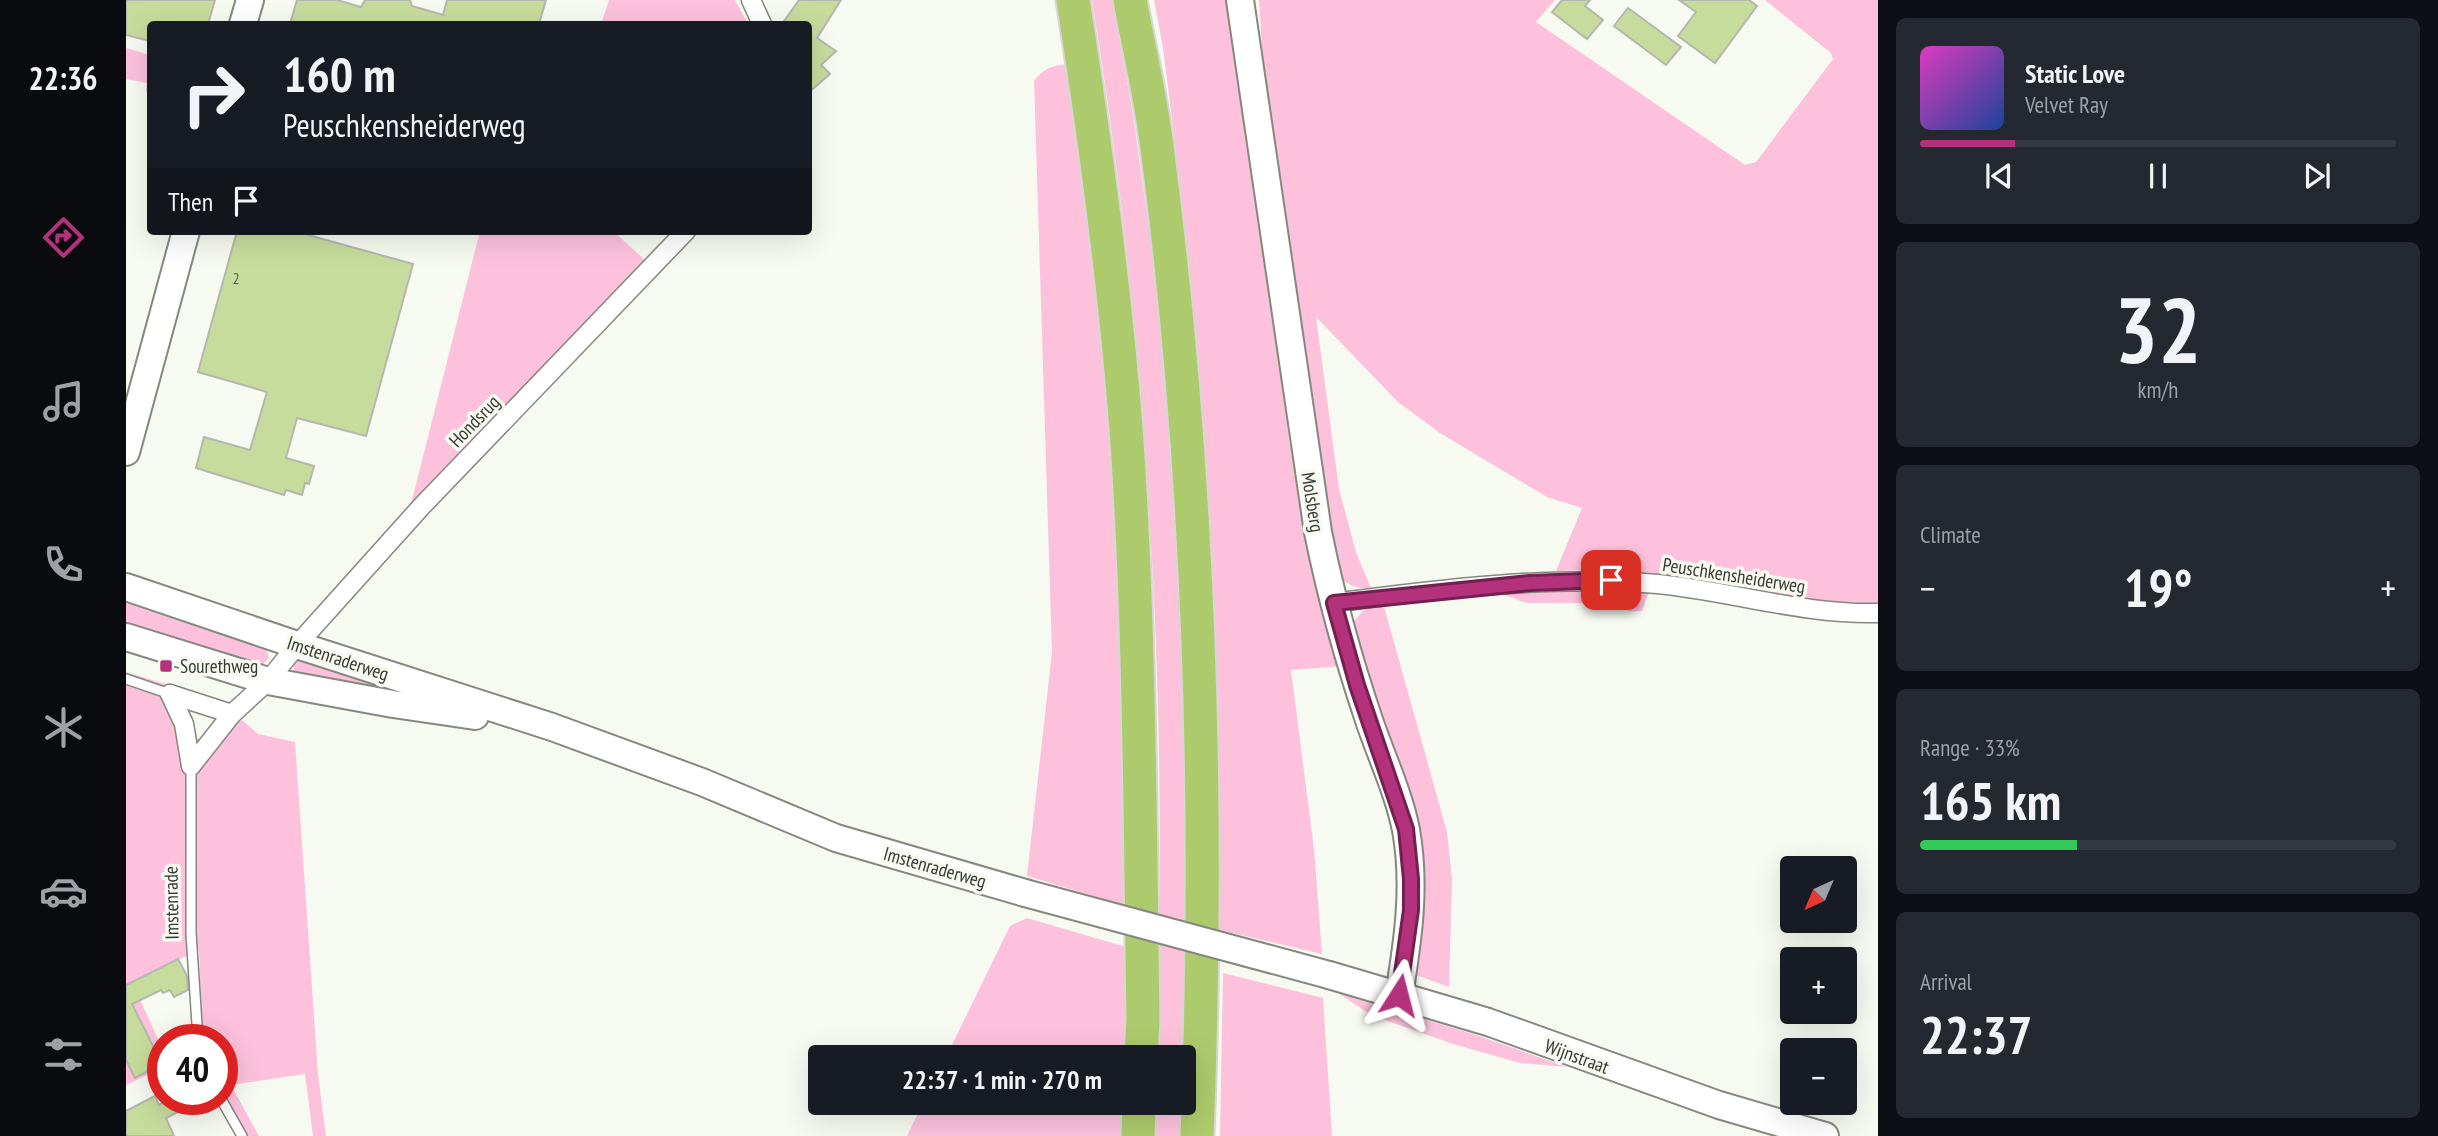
<!DOCTYPE html>
<html lang="en">
<head>
<meta charset="utf-8">
<style>
  body { margin:0; font-family:"PT Sans Narrow",sans-serif; background:#242831; color:#f1f3f6; height:100vh; display:flex; flex-direction:column; font-size:26px; white-space:nowrap }
  * { box-sizing:border-box; margin:0 }
  p { font-size:23px; color:#9ea1a6 }
  .icon { flex:none; width:38px; height:38px; fill:none; stroke:currentColor; stroke-width:2; stroke-linecap:round; stroke-linejoin:round }
  .map { position:relative; flex:1; overflow:hidden }
  .panel { display:flex; flex-direction:column; gap:18px; padding:18px; background:#0d0f14; width:560px }
  .panel>* { flex:none }
  .banner { position:absolute; left:21px; top:21px; width:665px; height:214px; border-radius:7px; box-shadow:0 7px 28px #0002; background:#171b24; color:#f1f3f6; overflow:hidden }
  .needle { width:46px; rotate:224deg }
  .fabs { position:absolute; left:1654px; top:856px; display:grid; gap:14px }
  .fabs a { display:grid; place-items:center; width:77px; height:77px; border-radius:7px; background:#171b24; box-shadow:0 7px 28px #0002; font-size:35px }
  .speed { position:absolute; left:21px; top:1024px; display:flex; gap:14px; font-size:35px; font-weight:700; text-align:center }
  .speed>* { display:grid; place-content:center; width:91px; height:91px; border-radius:50%; background:#171b24; box-shadow:0 7px 28px #0002; line-height:1 }
  .speed .limit { border:10px solid #d22; background:#fff; color:#111 }
  .pin { position:absolute; display:grid; place-items:center; width:60px; height:60px; color:#fff; margin:-30px; border-radius:14px; box-shadow:0 4px 10px #0006 }
  .me { position:absolute; width:77px; margin:-38px; rotate:9deg; stroke-linejoin:round; filter:drop-shadow(0 0 5px #0008) }
  .turn { display:flex; align-items:center; gap:24px; height:147px; padding:0 21px; font-size:32px }
  .turn .icon { width:91px; height:91px; stroke-width:2.5 }
  .turn b { display:block; font-size:49px; line-height:60px }
  .then { display:flex; align-items:center; height:66px; padding:0 21px; background:#0003; gap:14px; font-size:26px }
  .big { font-size:52px; font-weight:700; line-height:1.1 }
  .panel .widget { flex:1; display:flex; flex-direction:column; justify-content:center; gap:10px; min-width:0; padding:0 24px; border-radius:10px; background:#242831 }
  .panel .dial { align-items:center; gap:0 }
  .dial b { font-size:91px; line-height:1 }
  .song { display:flex; align-items:center; gap:21px }
  .cover { width:84px; height:84px; border-radius:10px; background:linear-gradient(135deg,hsl(310 70% 55%),hsl(220 70% 35%)) }
  .played { height:7px; border-radius:4px; background:linear-gradient(90deg,#b4327b 20%,#363941 20%) }
  .keys { display:flex; justify-content:space-around; direction:ltr }
  .heat { display:flex; justify-content:space-between; align-items:center; font-size:38px; direction:ltr }
  .charge { height:10px; border-radius:5px; background:linear-gradient(90deg,#34c759 33%,#363941 0) }
  .trip { position:absolute; left:682px; top:1045px; width:388px; height:70px; border-radius:7px; background:#171b24; box-shadow:0 7px 28px #0002; font-weight:700; line-height:70px; text-align:center }
  main { display:flex; flex:1; min-height:0 }
  .dock { display:flex; flex-direction:column; width:126px; justify-content:space-around; align-items:center; background:#090b0e; color:#9ea1a6 }
  .dock .icon { width:49px; height:49px }
  .dock .current { color:#b4327b }
  .dock b { font-size:32px; color:#f1f3f6 }
  .map>svg:first-child { display:block }
</style>
</head>
<body>
<main>
<nav class="dock">
<b>22:36</b>
<svg class="icon current" aria-label="directions" viewBox="0 0 24 24"><path d="M12 3l9 9-9 9-9-9zM9 14v-3h6M13 9l2 2-2 2"/></svg>
<svg class="icon" aria-label="music" viewBox="0 0 24 24"><path d="M9 18V5l10-2v13"/><circle cx="6" cy="18" r="3"/><circle cx="16" cy="16" r="3"/></svg>
<svg class="icon" aria-label="phone" viewBox="0 0 24 24"><path d="M5 4h4l2 5-3 2q2 4 5 5l2-3 5 2v4C11 20 4 13 5 4z"/></svg>
<svg class="icon" aria-label="climate" viewBox="0 0 24 24"><path d="M12 3v18M4 7l16 10M4 17L20 7"/></svg>
<svg class="icon" aria-label="car" viewBox="0 0 24 24"><path d="M5 17H2v-5l4-1 3-4h7l3 4 3 1v5h-3M9 17h6M6 11h13"/><circle cx="7" cy="17" r="2"/><circle cx="17" cy="17" r="2"/></svg>
<svg class="icon" aria-label="filters" viewBox="0 0 24 24"><path d="M4 7h16M4 17h16"/><circle cx="9" cy="7" r="2"/><circle cx="15" cy="17" r="2"/></svg>
</nav>
<div class="map">
<svg width="1752" height="1136" viewBox="0 0 1752 1136">
  <rect width="100%" height="100%" fill="#f6faf0"/>
  <g fill="#fdc1dc">
    <polygon points="483,0 609,0 622,24 475,24"/>
    <path d="M966,0H986L1007,114L1030,281L1052,552L1058,772V1057H1030C1043,703 1023,349 966,0Z"/>
    <polygon points="1028,0 1111,0 1163,439 1178,530 1194,594 1217,666 1165,670 1188,849 1196,954 1089,929 1092,734 1087,616 1049,143 1037,48"/>
    <path d="M1133,0H1429L1410,22L1619,165L1630,162L1707,59L1705,53L1639,0H1752V607L1708,606L1536,575L1483,570L1430,571L1456,508L1421,497L1314,433L1272,402L1190,317L1213,489L1230,552L1245,588C1226,590 1217,581 1204,568L1140,108Z"/>
    <polygon points="0,48 24,55 24,92 20,91 21,83 0,79"/>
    <path d="M949,64L984,330L1004,907L901,876L926,652L908,81C921,65 930,65 949,64Z"/>
    <polygon points="354,231 487,231 520,261 284,508"/>
    <path d="M1397,589H1524L1516,611C1504,612 1494,610 1484,603H1401L1369,592Z"/>
    <polygon points="0,593 139,644 143,658 134,668 0,633"/>
    <polygon points="1257,603 1321,832 1326,879 1323,987 1287,974 1256,733 1226,623 1240,608"/>
    <polygon points="174,658 303,699 169,676 167,665"/>
    <polygon points="0,672 46,686 45,712 86,752 101,729 116,720 132,734 169,742 192,1075 200,1136 187,1136 179,1074 105,1085 133,1136 112,1136 90,1099 96,1099 96,1040 76,1039 73,950 6,982 37,1050 37,1068 0,1085"/>
    <polygon points="901,918 1000,947 998,1057 820,1057 884,926"/>
    <polygon points="1097,973 1197,998 1206,1136 1094,1136"/>
    <polygon points="1212,993 1347,1034 1441,1067 1394,1063 1327,1044 1245,1015"/>
    <polygon points="797,1103 997,1103 996,1136 781,1136"/>
    <polygon points="1028,1103 1058,1103 1057,1136 1025,1136"/>
  </g>
  <g fill="#c7dc9c" stroke="#b4b7ae" stroke-width="2">
    <polygon points="0,0 89,0 82,24 24,24 24,41 0,35"/>
    <polygon points="171,0 211,0 235,7 239,0 284,0 286,6 317,15 321,0 420,0 413,24 164,24"/>
    <polygon points="673,0 715,0 691,38 710,51 695,65 704,74 682,93 682,24 656,24"/>
    <polygon points="1436,0 1464,0 1459,6 1477,20 1461,39 1426,12"/>
    <polygon points="1553,0 1623,0 1631,6 1589,63 1552,36 1570,12"/>
    <polygon points="1502,8 1555,47 1540,65 1488,26"/>
    <polygon points="111,231 168,231 287,264 240,436 171,418 160,458 188,466 183,484 179,483 176,495 160,490 158,495 70,468 78,437 124,450 141,392 72,372"/>
    <polygon points="52,959 61,976 62,990 48,997 44,990 37,993 35,990 6,1004 36,1064 9,1078 0,1060 0,985"/>
    <polygon points="29,1096 33,1105 44,1099 78,1099 40,1118 48,1136 0,1136 0,1111"/>
  </g>
  <g fill="none" stroke-linecap="round" stroke-linejoin="round">
    <defs>
      <g id="lane">
        <polyline points="0,679 44,694"/>
        <polyline points="65,766 65,933 72,1040"/>
        <polyline points="95,1099 116,1136"/>
      </g>
      <g id="street">
        <polyline points="625,0 636,24"/>
        <path d="M1207,603C1312,589 1426,575 1531,584C1605,591 1677,615 1752,613"/>
        <polyline points="44,694 58,724 65,766"/>
        <polyline points="44,694 106,714"/>
        <polyline points="65,766 106,714 142,681 171,645 295,507 560,231"/>
      </g>
      <g id="secondary">
        <path d="M1114,0L1192,532C1205,597 1223,661 1244,723C1256,758 1273,794 1280,830C1290,886 1282,940 1273,995"/>
        <polyline points="117,24 124,0"/>
        <polyline points="0,452 60,231"/>
        <polyline points="0,587 171,645 426,727 576,782 710,838 899,893"/>
        <polyline points="0,637 142,681 267,704 349,716"/>
        <polyline points="1203,975 1362,1022 1593,1105 1699,1136"/>
      </g>
      <g id="highway">
        <path d="M947,0C970,146 990,294 1001,442C1014,634 1014,826 1017,1019L1015,1057"/>
        <path d="M1004,0C1013,49 1025,98 1031,147C1074,474 1084,806 1071,1136"/>
        <polyline points="1012,1136 1013,1102"/>
      </g>
    </defs>
    <use href="#lane" stroke="#84887f" stroke-width="12"/>
    <use href="#street" stroke="#84887f" stroke-width="21"/>
    <use href="#secondary" stroke="#84887f" stroke-width="30"/>
    <use href="#highway" stroke="#d7d7d6" stroke-width="37"/>
    <use href="#lane" stroke="#fff" stroke-width="9"/>
    <use href="#street" stroke="#fff" stroke-width="18"/>
    <use href="#secondary" stroke="#fff" stroke-width="26"/>
    <use href="#highway" stroke="#adca6c" stroke-width="33"/>
    <defs>
      <polyline id="secondary-bridge" points="899,893 1203,975"/>
    </defs>
    <use href="#secondary-bridge" stroke="#84887f" stroke-width="30" stroke-linecap="butt"/>
    <use href="#secondary-bridge" stroke="#fff" stroke-width="26"/>
  </g>
  <g fill="none" stroke-linecap="round" stroke-linejoin="round">
    <defs>
      <polyline id="route" points="1273,995 1285,910 1285,879 1280,829 1231,685 1208,603 1404,583 1485,580"/>
    </defs>
    <use href="#route" stroke="#752050" stroke-width="18"/>
    <use href="#route" stroke="#b4327b" stroke-width="12"/>
  </g>
  <rect fill="#b4327b" stroke="#f6faf0" stroke-width="2.5" x="33" y="659" width="14" height="14" rx="3.5"/>
  <g text-anchor="middle" stroke-width="7" stroke-linejoin="round" paint-order="stroke">
    <g font-size="16" fill="#5b614e">
      <text x="110" y="284">2</text>
    </g>
    <g font-size="19" fill="#373834" stroke="#f6faf0">
      <text transform="translate(348 421) rotate(-46)" y="7">Hondsrug</text>
      <text transform="translate(1187 502) rotate(81)" y="7">Molsberg</text>
      <text transform="translate(1608 575) rotate(9)" y="7">Peuschkensheiderweg</text>
      <text transform="translate(212 658) rotate(18)" y="7">Imstenraderweg</text>
      <text transform="translate(809 867) rotate(16)" y="7">Imstenraderweg</text>
      <text transform="translate(45 903) rotate(-91)" y="7">Imstenrade</text>
      <text transform="translate(1451 1056) rotate(20)" y="7">Wijnstraat</text>
    </g>
    <g font-size="19" fill="#373834" stroke="#f6faf0" text-anchor="start">
      <text x="54" y="673">Sourethweg</text>
    </g>
  </g>
</svg>
<div class="fabs">
<a><svg class="needle" viewBox="-14 -14 28 28"><path d="M0-13l5 13h-10z" fill="#e53935"/><path d="M0 13l5-13h-10z" fill="#9ea1a6"/></svg></a>
<a>+</a>
<a>−</a>
</div>
<div class="speed"><div class="limit">40</div></div>
<div class="pin" style="left:1485px;top:580px;background:#d93025"><svg class="icon" aria-label="arrive" viewBox="0 0 24 24"><path d="M6 21V4h12l-3 4 3 4H6"/></svg></div>
<svg class="me" style="left:1273px;top:995px" viewBox="-20 -20 40 40"><path d="M0-17L14 15 0 8-14 15z" fill="#b4327b" stroke="#fff" stroke-width="4"/></svg>
<div class="trip">22:37 · 1 min · 270 m</div>
<div class="banner">
<div class="turn"><svg class="icon" aria-label="right" viewBox="0 0 24 24"><path d="M7 20v-9h11M14 6l5 5-5 5"/></svg><div><b>160 m</b>Peuschkensheiderweg</div></div>
<div class="then">Then<svg class="icon" aria-label="arrive" viewBox="0 0 24 24"><path d="M6 21V4h12l-3 4 3 4H6"/></svg></div>
</div>
</div>
<section class="panel">
<div class="widget">
<div class="song"><i class="cover"></i><div><b>Static Love</b><p>Velvet Ray</p></div></div>
<div class="played"></div>
<div class="keys"><svg class="icon" aria-label="previous" viewBox="0 0 24 24"><path d="M18 5L8 12l10 7zM5 5v14"/></svg><svg class="icon" aria-label="pause" viewBox="0 0 24 24"><path d="M8 5v14M16 5v14"/></svg><svg class="icon" aria-label="next" viewBox="0 0 24 24"><path d="M6 5l10 7-10 7zM19 5v14"/></svg></div>
</div>
<div class="widget dial"><b>32</b><p>km/h</p></div>
<div class="widget"><p>Climate</p>
<div class="heat"><a>−</a><b class="big">19°</b><a>+</a></div>
</div>
<div class="widget"><p>Range · 33%</p><b class="big">165 km</b><div class="charge"></div></div>
<div class="widget"><p>Arrival</p><b class="big">22:37</b></div>
</section>
</main>
</body>
</html>
